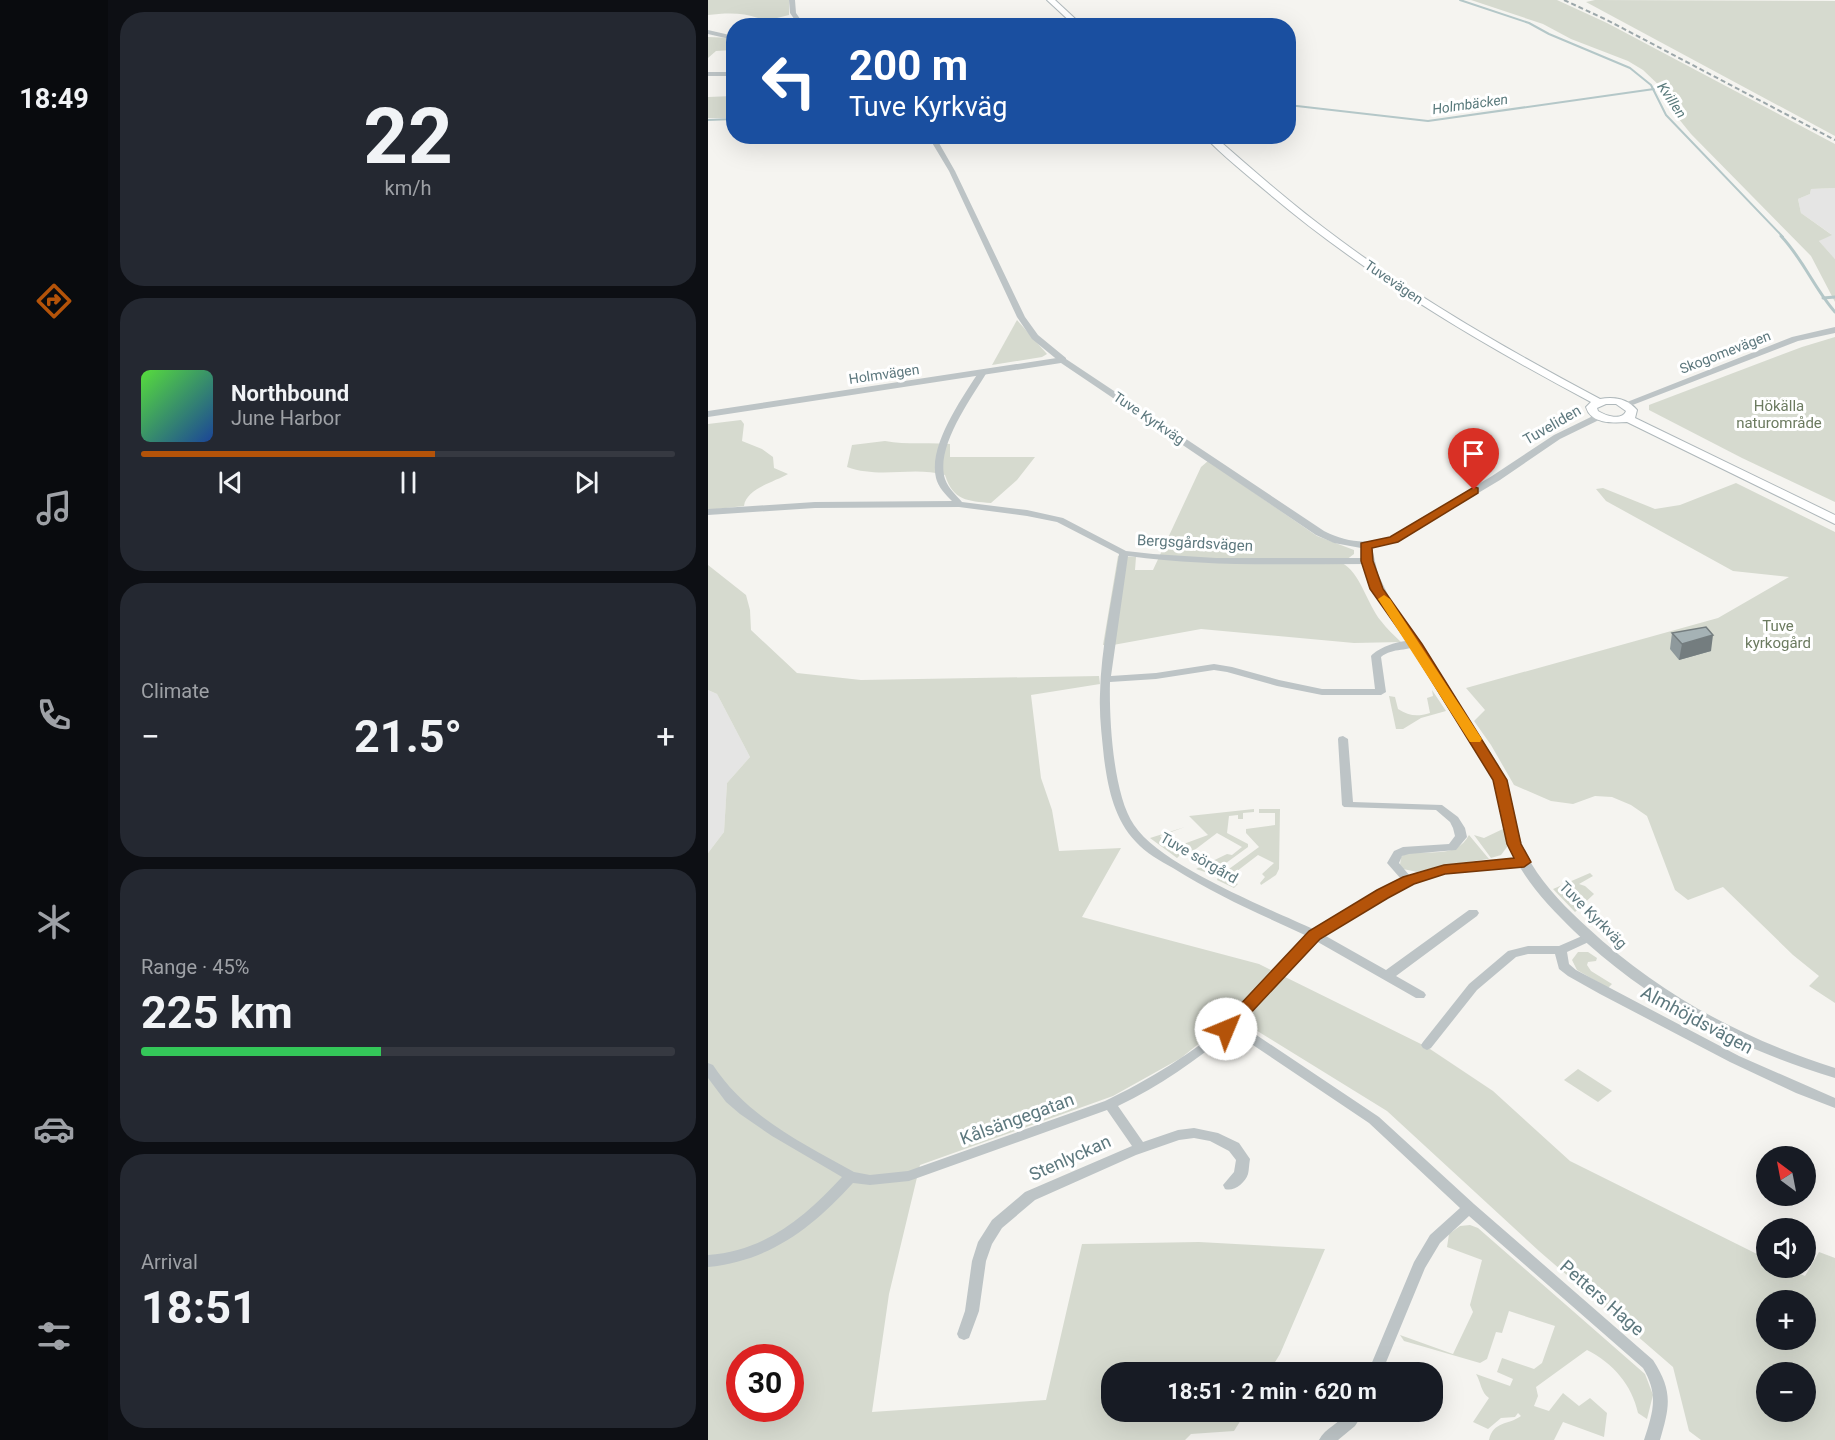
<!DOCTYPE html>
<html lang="en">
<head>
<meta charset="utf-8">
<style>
  body { margin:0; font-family:Roboto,sans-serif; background:#242831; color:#f1f3f6; height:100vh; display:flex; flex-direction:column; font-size:22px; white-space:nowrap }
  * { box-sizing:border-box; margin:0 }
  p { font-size:20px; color:#9ea1a6 }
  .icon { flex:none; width:33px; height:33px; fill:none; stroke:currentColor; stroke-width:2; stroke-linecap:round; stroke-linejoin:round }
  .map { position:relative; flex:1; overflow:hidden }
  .panel { display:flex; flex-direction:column; gap:12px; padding:12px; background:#0d0f14; width:600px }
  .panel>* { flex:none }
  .top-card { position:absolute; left:18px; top:18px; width:570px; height:126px; border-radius:24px; box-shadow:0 6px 24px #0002; background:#1a4fa0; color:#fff; overflow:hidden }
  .needle { width:39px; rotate:328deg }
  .tools { position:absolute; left:1048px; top:1146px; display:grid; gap:12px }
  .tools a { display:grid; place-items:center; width:60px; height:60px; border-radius:50%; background:#171b24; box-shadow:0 6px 24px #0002; font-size:30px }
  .speed { position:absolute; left:18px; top:1344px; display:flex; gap:12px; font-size:30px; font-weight:700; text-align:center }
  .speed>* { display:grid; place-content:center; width:78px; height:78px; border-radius:50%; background:#171b24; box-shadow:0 6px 24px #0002; line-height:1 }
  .speed .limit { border:9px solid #d22; background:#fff; color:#111 }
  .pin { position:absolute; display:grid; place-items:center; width:51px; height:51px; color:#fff; margin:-62px -26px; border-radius:50% 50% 50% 0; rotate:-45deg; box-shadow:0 0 6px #0007 }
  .pin .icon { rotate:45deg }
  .me { position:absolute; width:66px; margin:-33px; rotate:45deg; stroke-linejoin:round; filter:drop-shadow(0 0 4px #0008) }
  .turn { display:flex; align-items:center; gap:21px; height:126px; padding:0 24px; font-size:27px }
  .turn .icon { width:78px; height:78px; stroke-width:2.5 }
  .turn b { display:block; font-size:42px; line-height:51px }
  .big { font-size:45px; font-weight:700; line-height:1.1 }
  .panel .card { flex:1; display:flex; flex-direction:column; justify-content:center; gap:9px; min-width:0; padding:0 21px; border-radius:24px; background:#242831 }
  .panel .dial { align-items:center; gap:0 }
  .dial b { font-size:78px; line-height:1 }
  .song { display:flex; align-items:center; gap:18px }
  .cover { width:72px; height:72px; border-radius:9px; background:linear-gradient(135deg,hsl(110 70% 55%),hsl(220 70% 35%)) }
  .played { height:6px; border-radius:3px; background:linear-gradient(90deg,#b45309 55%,#363941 55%) }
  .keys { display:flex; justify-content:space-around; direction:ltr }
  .heat { display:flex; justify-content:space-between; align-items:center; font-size:33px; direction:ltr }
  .charge { height:9px; border-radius:4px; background:linear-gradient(90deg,#34c759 45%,#363941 0) }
  .trip { position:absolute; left:393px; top:1362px; width:342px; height:60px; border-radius:24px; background:#171b24; box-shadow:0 6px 24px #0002; font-weight:700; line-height:60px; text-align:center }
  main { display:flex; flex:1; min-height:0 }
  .tab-bar { display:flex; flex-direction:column; width:108px; justify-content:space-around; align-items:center; background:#090b0e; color:#9ea1a6 }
  .tab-bar .icon { width:42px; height:42px }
  .tab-bar .selected { color:#b45309 }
  .tab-bar b { font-size:27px; color:#f1f3f6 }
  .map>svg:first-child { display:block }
</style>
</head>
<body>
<main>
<nav class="tab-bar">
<b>18:49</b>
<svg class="icon selected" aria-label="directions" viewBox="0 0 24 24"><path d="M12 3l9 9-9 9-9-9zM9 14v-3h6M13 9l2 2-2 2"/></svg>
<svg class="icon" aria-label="music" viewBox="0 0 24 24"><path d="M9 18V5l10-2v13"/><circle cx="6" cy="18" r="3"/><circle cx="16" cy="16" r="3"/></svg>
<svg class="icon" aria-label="phone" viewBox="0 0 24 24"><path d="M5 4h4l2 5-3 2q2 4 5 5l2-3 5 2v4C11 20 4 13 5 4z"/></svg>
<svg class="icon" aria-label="climate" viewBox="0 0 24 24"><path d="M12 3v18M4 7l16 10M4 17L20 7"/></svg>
<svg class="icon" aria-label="car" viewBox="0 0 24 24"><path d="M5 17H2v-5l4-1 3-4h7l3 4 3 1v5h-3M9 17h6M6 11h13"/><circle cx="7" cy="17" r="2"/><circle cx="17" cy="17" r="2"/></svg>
<svg class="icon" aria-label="filters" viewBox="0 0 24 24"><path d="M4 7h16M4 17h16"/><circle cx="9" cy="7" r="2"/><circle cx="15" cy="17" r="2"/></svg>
</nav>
<section class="panel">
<div class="card dial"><b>22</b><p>km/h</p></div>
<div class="card">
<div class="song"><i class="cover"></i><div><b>Northbound</b><p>June Harbor</p></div></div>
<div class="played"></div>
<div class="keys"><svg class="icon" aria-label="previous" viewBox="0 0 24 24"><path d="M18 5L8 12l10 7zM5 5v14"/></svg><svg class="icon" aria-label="pause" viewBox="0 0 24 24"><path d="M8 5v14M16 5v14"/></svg><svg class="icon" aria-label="next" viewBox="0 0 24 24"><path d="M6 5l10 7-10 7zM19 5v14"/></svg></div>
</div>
<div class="card"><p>Climate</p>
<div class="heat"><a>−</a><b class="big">21.5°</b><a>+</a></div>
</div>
<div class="card"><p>Range · 45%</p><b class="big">225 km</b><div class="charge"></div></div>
<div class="card"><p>Arrival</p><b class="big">18:51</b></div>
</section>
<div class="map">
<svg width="1127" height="1440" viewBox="0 0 1127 1440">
  <rect width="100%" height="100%" fill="#f5f4f0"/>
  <g fill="#e5e5e4">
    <polygon points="1127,188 1127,259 1111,241 1123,234 1093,213 1090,199 1102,194 1103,189"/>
    <polygon points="0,690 9,694 42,757 19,783 16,832 0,853"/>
  </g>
  <g fill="#d6dacf" fill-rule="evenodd">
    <path d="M0,0H81V15L49,23L50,18C35,12 16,13 0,15Z"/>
    <polygon points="763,0 849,0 899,23 1127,144 1127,188 1103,189 1102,194 1090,199 1093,213 1124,235 1111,241 1127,259 1127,302 1103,256 983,134 966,113 963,101 956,90 935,70 920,61 863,39 835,24"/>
    <polygon points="887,0 1127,1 1127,136 878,2"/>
    <polygon points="0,37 25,38 25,50 8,51 0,58"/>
    <polygon points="25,96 25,118 0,118 0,97"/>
    <polygon points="309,320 339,354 334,357 284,365"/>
    <polygon points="1127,337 1127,502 1034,458 941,410 941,405 1094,347"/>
    <path d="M33,420L36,424L34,441L54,449L65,457L66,468L80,474C66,482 38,489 36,506L0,510V424Z"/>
    <path d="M177,441C199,445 220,442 242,444V457H327L309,480L283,503C260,501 245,501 237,475C205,466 172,479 139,467L144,445Z"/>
    <path d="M500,461L609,536L646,550V554L634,563C652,572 659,604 673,621C679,629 686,635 693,642L646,643L493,629L405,645H395L410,556L428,557L427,570H445L493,467Z"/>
    <polygon points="1028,483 1127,532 1127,1003 1101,986 1111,976 1085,955 1015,887 980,900 967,890 939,816 923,805 904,797 887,796 865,804 843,801 806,785 783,745 766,721 777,710 758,688 1010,618 1081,577 1025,571 898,501 888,489 895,488 947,509 972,505"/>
    <path d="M0,565L38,595L42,610L43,630L89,673L153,680L391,676L392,684L323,695L333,778L344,810L351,851L413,848L374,917L551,964L719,1047L785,1091L862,1161L1059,1259V1268H1078L1097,1276L1111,1252L1127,1258V1440H993L981,1431L965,1367L831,1251L679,1111L525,1016L473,1058L405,1096L212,1165L181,1294L164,1412L338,1400L374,1244L491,1242L617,1249L572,1354L561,1372H404V1412H538L526,1431L483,1434L477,1440H0V853L16,832L19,783L42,757L9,694L0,690ZM1059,1300H1098V1340H1059ZM32,1358H82V1408H32ZM1059,1372H1098V1412H1059Z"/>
    <path d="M724,690L738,711L713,718L695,729H688L681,696L687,697L690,709C701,716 709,717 722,713L719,698L725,696Z"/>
    <polygon points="546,809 546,812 535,813 535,819 530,819 530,815 521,816 519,833 540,844 540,847 503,874 488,869 519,854 524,855 534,847 509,833 476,858 472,855 469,858 442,838 477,827 452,836 462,849 500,835 481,816"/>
    <polygon points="551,809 572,809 571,869 568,875 553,885 552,883 557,877 554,874 566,863 550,855 520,878 530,884 526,888 509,880 510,877 551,847 538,833 538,829 567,825 567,813 551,813"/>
    <polygon points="797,828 799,847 793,855 783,858 766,835 776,838"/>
    <path d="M761,835L781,859L737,865L709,872L695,869L692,865L693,857L697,854C719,849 748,860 761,835Z"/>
    <polygon points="882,873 885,876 871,884 877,886 886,894 867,912 845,889"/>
    <polygon points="870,952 880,952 889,958 888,961 880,962 879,965 883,971 904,984 900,988 869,970 864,960"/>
    <polygon points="870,1069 904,1091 890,1102 856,1080"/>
    <path d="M762,1225L770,1228L937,1374L945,1395L939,1419L930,1413C924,1385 905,1363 879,1350L828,1387L830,1396L826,1406L841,1411L855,1393L871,1406L882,1398L899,1413L896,1437L855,1422L846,1440H781C785,1421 801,1425 813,1416L810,1413L807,1417L793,1418L780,1429L765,1422L781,1398C773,1393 773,1382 768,1374L802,1386L805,1379L789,1372L794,1358L826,1369L834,1363L847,1326L801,1311L794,1333L788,1332L779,1359L772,1363L696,1341L692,1335L745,1354L765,1312L762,1305L774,1260L739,1247L741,1234L752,1226Z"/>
  </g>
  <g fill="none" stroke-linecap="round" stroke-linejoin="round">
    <g stroke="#b4c7c8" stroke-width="2">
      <polyline points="752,0 821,23 841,34 922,68 943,85 958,115 1075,237"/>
      <polyline points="580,105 720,121 946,89"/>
      <polyline points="0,120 26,119"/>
    </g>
    <g stroke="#b4c7c8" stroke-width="3">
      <path d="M1073,236C1095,259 1106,288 1127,312"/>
      <polyline points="1115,298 1127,297"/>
    </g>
    <defs>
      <g id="secondary">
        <polygon points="339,0 347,0 375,26 367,26"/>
        <path d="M496,136H506C547,172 588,208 632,240C714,301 802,351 892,399C906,396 920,399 929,410L927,418L1127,515V524L919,422C904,423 883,424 878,407L883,402C768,341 657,275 558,191C537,173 515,156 496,136ZM898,404H908L918,411C914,421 898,416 890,411L889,408Z"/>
      </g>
    </defs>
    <use href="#secondary" stroke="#afb8bb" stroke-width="2"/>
    <g fill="#bdc4c6" fill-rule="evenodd">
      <polygon points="81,0 87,0 88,13 97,26 91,26 82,13"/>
      <polygon points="0,30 26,36 26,40 0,34"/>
      <rect x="0" y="72" width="26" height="4"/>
      <polygon points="220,136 227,136 247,171 317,317 330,335 358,358 358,362 352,362 324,339 309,317 241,171"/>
      <path d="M272,370H275L279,372C263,399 227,447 237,479C240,488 248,495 254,502L319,510L355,518L418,551L445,554L508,558H659L664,561L659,564C579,564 499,567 420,556L403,676L448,673L506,664L524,667L571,680L614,689H667L663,656C672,646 701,636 712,644C701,652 685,647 673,657L678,692L673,695H614L569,686L519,672L506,670L448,679L402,682C401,718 405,795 426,825C453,866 560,908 607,930L693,879L679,863L686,851L695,847L741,844L747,836L745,828L742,822L728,810L636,807L634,805L630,739L631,737L635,736L640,739L645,802L734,805L750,817L757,828L759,837L748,850L701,854L694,856L691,863L702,876L736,866L816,858L820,859L822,862L816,866L736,874L704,883L616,935L678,970L761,910H769L771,913L769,916L688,976L716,992L718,995L716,998H708L608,941L532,1024L671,1117L766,1204L945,1360C965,1391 962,1406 952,1440H936C945,1412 951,1395 935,1368L761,1216L732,1243L717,1268L674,1372H660L706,1262L722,1235L752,1208L661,1123L524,1031C488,1060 452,1086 410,1106L435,1142L470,1130L486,1128L510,1133L531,1143L542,1159C541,1164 541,1170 540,1174C537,1183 526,1192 517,1189L515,1185L526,1172L528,1160L521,1151L502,1141L486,1138L471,1140L428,1155L327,1200L294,1228L284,1244L278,1261L271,1311L261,1338L256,1340L251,1338L249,1334L257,1311L264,1261L270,1242L284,1220L317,1192L424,1146L399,1110L201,1181L162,1185L145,1183C105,1227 62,1261 0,1267V1255C57,1251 96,1218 134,1177L64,1136L32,1114L18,1102L0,1078V1063L5,1065C38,1116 94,1143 146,1172L162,1175L200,1171L397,1101C437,1082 489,1051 521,1021C548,994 573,964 599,936C554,915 507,895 465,868C452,861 438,853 428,842C406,819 400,788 396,758C394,737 391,716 392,694C393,647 404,601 411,554L349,522L319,516L251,507L107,508L0,515V509L107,502L244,501C238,495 230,487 228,478C220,445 255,397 272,370Z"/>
      <polygon points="881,933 885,934 887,937 885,940 859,952 861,964 868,970 1031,1056 1127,1098 1127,1108 1088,1093 1022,1062 892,994 860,976 851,969 847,954 820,954 808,957 769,990 723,1048 719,1050 715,1048 713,1045 715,1042 761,984 800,951 820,946 851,946"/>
      <path d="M640,1412H656L647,1426L630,1440H611C617,1428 632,1423 640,1412Z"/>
    </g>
    <g fill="#bdc4c6" fill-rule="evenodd">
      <polygon points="1127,327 1127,333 1090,341 922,406 916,406 914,404 1084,337"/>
      <path d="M355,357L616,531C638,542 658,545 682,537L784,476L846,435L887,415H893V419L852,439L792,480L690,541L664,548L670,574L682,599L790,764C807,796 805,833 823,863C838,888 859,909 880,928C951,994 1035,1039 1127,1068V1078C1030,1049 940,1002 866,931C845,910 822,887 808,860C794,833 794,801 782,773L671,599L659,574L653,548L626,543L608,535L353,363L0,417V411Z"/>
    </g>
    <use href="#secondary" fill="#fff" fill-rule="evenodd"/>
    <polyline stroke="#9ca7aa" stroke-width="2" stroke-dasharray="5 3" stroke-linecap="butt" points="856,0 899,20 1127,140"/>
  </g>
  <polygon fill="#8e999c" points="964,633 1003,651 971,660 962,649"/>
  <polygon fill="#747d7f" points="1005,635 1003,651 971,660 974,644"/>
  <polygon fill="#a5b2b5" stroke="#747d7f" stroke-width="1.5" points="998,627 1005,635 974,644 964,633"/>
  <polygon fill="#b45309" stroke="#753606" stroke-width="1.5" points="766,487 770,488 770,493 690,542 664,548 665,561 675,589 714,644 799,780 813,844 823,862 816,867 737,874 706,884 680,898 612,939 524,1033 513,1033 510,1029 513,1025 601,931 669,890 695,877 736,865 806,858 799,844 785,780 701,644 662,589 653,561 653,543 682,537"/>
  <polygon fill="#f59e0b" points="676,595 682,599 774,739 772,742 762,742 760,739 670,599"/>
  <g text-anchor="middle" stroke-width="6" stroke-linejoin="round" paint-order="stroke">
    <g font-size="14" font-style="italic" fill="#58797b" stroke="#fff">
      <text transform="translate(964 100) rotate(56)" y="5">Kvillen</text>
      <text transform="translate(762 104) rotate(-8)" y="5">Holmbäcken</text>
    </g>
    <g font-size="14" fill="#5d787e" stroke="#fff">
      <text transform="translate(686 282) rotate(34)" y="5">Tuvevägen</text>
      <text transform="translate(1017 352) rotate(-21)" y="5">Skogomevägen</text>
      <text transform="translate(176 374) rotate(-8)" y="5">Holmvägen</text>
      <text transform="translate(441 418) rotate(34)" y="5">Tuve Kyrkväg</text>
    </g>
    <g font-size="15" fill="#6c7b60" stroke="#fff">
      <text x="1071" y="411">Hökälla<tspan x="1071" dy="17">naturområde</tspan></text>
      <text x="1070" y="631">Tuve<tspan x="1070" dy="17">kyrkogård</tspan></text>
    </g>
    <g font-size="15" fill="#5d787e" stroke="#fff">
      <text transform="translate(844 425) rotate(-30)" y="5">Tuveliden</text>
      <text transform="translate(487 543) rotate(3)" y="5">Bergsgårdsvägen</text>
      <text transform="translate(491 858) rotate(30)" y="5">Tuve sörgård</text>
      <text transform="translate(885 915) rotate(45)" y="5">Tuve Kyrkväg</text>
    </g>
    <g font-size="18" fill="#5d787e" stroke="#fff">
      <text transform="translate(989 1020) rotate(28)" y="6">Almhöjdsvägen</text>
      <text transform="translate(309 1119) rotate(-20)" y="6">Kålsängegatan</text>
      <text transform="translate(362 1158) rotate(-24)" y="6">Stenlyckan</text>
      <text transform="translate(894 1298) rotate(41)" y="6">Petters Hage</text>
    </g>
  </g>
</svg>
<div class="tools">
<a><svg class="needle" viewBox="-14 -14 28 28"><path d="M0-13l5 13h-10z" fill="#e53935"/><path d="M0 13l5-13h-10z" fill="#9ea1a6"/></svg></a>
<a><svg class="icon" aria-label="sound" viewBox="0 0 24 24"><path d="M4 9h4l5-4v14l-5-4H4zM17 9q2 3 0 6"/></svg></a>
<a>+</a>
<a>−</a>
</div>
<div class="speed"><div class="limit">30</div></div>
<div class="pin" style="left:766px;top:490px;background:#d93025"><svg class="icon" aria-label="arrive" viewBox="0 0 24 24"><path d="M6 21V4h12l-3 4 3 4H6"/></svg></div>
<svg class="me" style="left:518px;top:1029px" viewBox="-20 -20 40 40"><circle r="19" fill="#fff"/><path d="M0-13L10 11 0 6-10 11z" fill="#b45309"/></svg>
<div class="trip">18:51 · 2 min · 620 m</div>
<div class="top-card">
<div class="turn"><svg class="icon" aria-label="left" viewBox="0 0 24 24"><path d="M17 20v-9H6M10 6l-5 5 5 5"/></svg><div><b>200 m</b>Tuve Kyrkväg</div></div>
</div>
</div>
</main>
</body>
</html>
